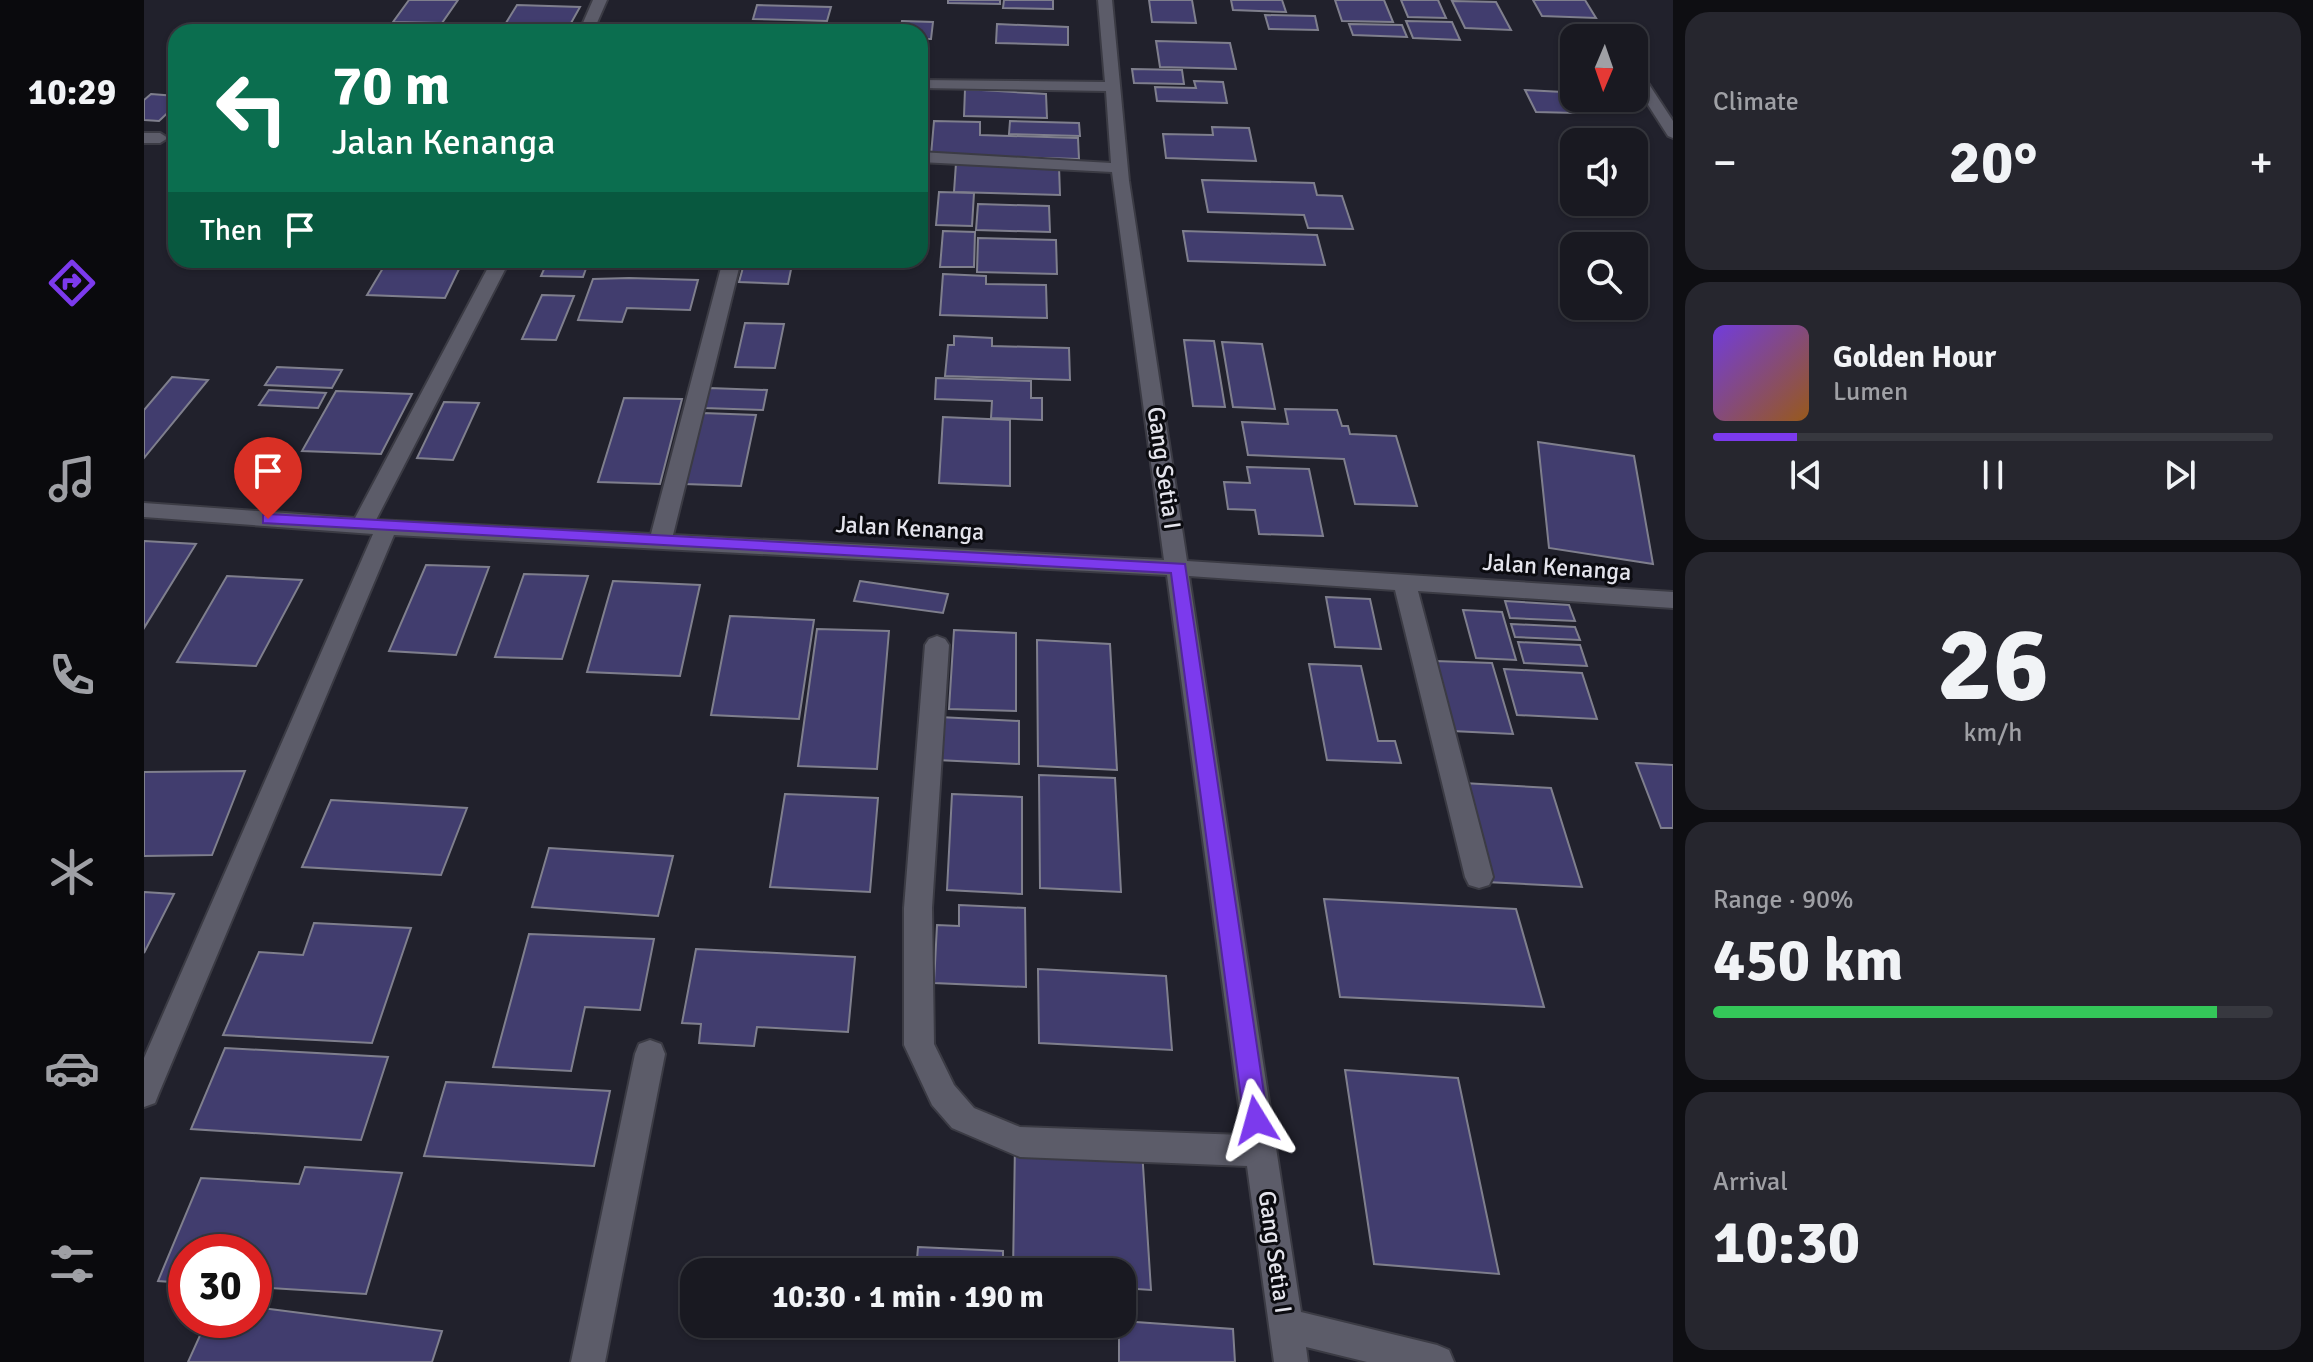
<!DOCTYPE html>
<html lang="en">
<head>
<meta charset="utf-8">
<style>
  body { margin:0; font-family:Signika,sans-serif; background:#26262e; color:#f1f3f6; height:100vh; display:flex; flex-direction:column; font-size:30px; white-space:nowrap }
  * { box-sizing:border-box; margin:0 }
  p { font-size:26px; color:#9fa0a5 }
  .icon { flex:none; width:44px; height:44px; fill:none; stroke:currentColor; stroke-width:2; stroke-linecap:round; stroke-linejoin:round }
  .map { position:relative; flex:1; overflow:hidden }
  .side { display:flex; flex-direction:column; gap:12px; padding:12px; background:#0e0e12; width:640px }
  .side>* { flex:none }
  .guide { position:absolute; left:24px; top:24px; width:760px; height:244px; border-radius:24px; box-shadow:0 2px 6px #0004,0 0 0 2px #37383f; background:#0b6e4f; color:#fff; overflow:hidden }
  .needle { width:52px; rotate:182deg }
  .fabs { position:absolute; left:1416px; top:24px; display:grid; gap:16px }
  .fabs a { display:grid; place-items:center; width:88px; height:88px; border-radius:16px; background:#191921; box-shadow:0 2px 6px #0004,0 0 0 2px #37383f; font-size:40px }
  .speed { position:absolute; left:24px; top:1234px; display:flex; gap:16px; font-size:40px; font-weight:700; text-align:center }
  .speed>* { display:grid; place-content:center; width:104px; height:104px; border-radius:50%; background:#191921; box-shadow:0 2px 6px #0004,0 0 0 2px #37383f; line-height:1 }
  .speed .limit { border:12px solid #d22; background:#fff; color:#111 }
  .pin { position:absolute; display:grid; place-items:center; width:68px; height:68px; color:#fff; margin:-82px -34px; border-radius:50% 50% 50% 0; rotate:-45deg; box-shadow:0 0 8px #0007 }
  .pin .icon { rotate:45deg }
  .me { position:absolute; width:88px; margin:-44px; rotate:352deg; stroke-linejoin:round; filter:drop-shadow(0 0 6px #0008) }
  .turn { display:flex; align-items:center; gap:28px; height:168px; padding:0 32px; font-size:36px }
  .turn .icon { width:104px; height:104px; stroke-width:2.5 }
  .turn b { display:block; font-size:56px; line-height:68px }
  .then { display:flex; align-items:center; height:76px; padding:0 32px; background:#0003; gap:16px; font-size:30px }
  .big { font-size:60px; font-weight:800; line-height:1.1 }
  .side .card { flex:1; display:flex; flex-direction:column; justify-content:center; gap:12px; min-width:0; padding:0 28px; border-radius:24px; background:#26262e }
  .side .dial { align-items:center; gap:0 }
  .dial b { font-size:104px; line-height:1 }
  .song { display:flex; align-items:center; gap:24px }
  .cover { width:96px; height:96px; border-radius:12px; background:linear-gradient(135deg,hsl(260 70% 55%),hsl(30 70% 35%)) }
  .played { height:8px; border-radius:4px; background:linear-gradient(90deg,#7c3aed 15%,#37383f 15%) }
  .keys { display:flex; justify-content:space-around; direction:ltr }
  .heat { display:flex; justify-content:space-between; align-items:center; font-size:44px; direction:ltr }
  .charge { height:12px; border-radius:6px; background:linear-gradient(90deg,#34c759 90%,#37383f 0) }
  .trip { position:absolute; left:536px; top:1258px; width:456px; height:80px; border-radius:24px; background:#191921; box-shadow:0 2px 6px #0004,0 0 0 2px #37383f; font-weight:800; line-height:80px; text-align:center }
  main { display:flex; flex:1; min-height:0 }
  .menu { display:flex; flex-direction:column; width:144px; justify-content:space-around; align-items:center; background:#0a0a0d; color:#9fa0a5 }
  .menu .icon { width:56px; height:56px }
  .menu .current { color:#7c3aed }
  .menu b { font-size:36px; color:#f1f3f6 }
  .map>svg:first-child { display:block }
</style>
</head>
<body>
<main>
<nav class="menu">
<b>10:29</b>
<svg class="icon current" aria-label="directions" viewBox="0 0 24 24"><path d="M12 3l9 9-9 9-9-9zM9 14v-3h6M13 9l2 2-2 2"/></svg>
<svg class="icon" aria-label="music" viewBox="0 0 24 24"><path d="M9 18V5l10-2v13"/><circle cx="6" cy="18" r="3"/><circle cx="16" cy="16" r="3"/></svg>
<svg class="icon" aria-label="phone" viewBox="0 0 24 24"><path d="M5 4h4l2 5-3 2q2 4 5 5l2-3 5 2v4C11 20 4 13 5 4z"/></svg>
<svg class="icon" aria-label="climate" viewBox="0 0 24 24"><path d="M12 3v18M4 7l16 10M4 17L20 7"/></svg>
<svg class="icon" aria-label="car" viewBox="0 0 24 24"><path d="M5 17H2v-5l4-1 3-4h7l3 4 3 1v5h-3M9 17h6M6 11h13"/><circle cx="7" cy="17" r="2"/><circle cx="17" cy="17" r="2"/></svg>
<svg class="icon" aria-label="filters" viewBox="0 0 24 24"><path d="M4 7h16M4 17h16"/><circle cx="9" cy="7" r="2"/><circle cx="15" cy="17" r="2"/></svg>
</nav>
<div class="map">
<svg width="1529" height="1362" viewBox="0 0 1529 1362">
  <rect width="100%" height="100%" fill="#21212c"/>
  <g fill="#413d6e" stroke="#7f7f8d" stroke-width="2">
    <polygon points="265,0 314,0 298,23 249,22"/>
    <polygon points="804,0 856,0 856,4 804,3"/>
    <polygon points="860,0 909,0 909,9 859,8"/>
    <polygon points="1005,0 1048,0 1052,23 1008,22"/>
    <polygon points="1087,0 1138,0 1142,12 1089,10"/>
    <polygon points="1191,0 1240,0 1249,22 1198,21"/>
    <polygon points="1257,0 1294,0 1302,18 1264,17"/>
    <polygon points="1389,0 1441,0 1452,18 1398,16"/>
    <polygon points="1308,1 1352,2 1367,30 1321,28"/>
    <polygon points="373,5 436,7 422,32 357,31"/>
    <polygon points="613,5 687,7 683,21 609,19"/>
    <polygon points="1121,15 1171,16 1174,30 1125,29"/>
    <polygon points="758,21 789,22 787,39 776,39 776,32 756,32"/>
    <polygon points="1262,21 1308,22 1316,40 1269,38"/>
    <polygon points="853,24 924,27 924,45 852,43"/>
    <polygon points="1205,24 1258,25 1263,37 1209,35"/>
    <polygon points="1012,41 1086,43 1092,69 1016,67"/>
    <polygon points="988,69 1038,70 1040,84 990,83"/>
    <polygon points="1050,81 1079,82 1083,103 1013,101 1011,87 1052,88"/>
    <polygon points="821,89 902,94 903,118 820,116"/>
    <polygon points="1381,90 1419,92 1431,113 1392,112"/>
    <polygon points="1425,92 1430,92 1430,98 1459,98 1465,109 1434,109"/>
    <polygon points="7,94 32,96 32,105 15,121 0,120 0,100"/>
    <polygon points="790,121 836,122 836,135 934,138 935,159 787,155"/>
    <polygon points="866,121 935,123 936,136 865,134"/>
    <polygon points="1068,127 1105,128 1112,161 1022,158 1019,134 1069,135"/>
    <polygon points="812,163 915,166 916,195 810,192"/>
    <polygon points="1058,180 1170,183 1173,195 1198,196 1209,229 1164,228 1160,215 1064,212"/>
    <polygon points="795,192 830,193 828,226 792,225"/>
    <polygon points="834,204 905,206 906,232 832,230"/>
    <polygon points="799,231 831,232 830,267 796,267"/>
    <polygon points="1039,231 1173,235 1181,265 1044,261"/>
    <polygon points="834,238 912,240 913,274 833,272"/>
    <polygon points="404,260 445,260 439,277 397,276"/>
    <polygon points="601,260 649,260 644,284 595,282"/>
    <polygon points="242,263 317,265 301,298 223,295"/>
    <polygon points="799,274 842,276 842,284 902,285 903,318 796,315"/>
    <polygon points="485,278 554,280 546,310 483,308 478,322 434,320 449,279"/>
    <polygon points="398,295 430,296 412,340 378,339"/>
    <polygon points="601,323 640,324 631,368 591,367"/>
    <polygon points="810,336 848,338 848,346 925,348 926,380 801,376 804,345 810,345"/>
    <polygon points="1040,340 1070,341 1081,407 1049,406"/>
    <polygon points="1078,342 1118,344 1131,409 1089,407"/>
    <polygon points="133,367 198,370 188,388 121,385"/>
    <polygon points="28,377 64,380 0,458 0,410"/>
    <polygon points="792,378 887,381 887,398 898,398 898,420 847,418 848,401 791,399"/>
    <polygon points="565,388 623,390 619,410 560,408"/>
    <polygon points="125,390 182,393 174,408 115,405"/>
    <polygon points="192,391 268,394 237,454 158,451"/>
    <polygon points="480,398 538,399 516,484 454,482"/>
    <polygon points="300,402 335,403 309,460 273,458"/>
    <polygon points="1141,409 1193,410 1198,426 1204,426 1206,434 1252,436 1273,506 1211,504 1200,459 1104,455 1098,422 1144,424"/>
    <polygon points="559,413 612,415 597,486 541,484"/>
    <polygon points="799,417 866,420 866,486 795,483"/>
    <polygon points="1394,442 1490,456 1509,564 1405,548"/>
    <polygon points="1103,467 1165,469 1179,536 1115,534 1111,510 1084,509 1080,482 1106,483"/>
    <polygon points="0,541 52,544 0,628"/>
    <polygon points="282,565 345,567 312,655 245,651"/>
    <polygon points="380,574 444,576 418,659 351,657"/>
    <polygon points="83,576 158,580 112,666 33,662"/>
    <polygon points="469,581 556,585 536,676 443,672"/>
    <polygon points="716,581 804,594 799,613 710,601"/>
    <polygon points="1182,597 1226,599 1237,649 1191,647"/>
    <polygon points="1361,601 1425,605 1431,621 1366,618"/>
    <polygon points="1319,610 1358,612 1372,660 1332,658"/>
    <polygon points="586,616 670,620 655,719 567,715"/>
    <polygon points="1367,624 1431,627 1436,640 1371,637"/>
    <polygon points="673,629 745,631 733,769 654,766"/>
    <polygon points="810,630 872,633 872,711 805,709"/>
    <polygon points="893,640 966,644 973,770 894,766"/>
    <polygon points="1374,642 1436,645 1443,666 1380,663"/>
    <polygon points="1291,661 1348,663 1369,734 1308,731"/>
    <polygon points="1165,664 1217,666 1234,741 1251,741 1257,763 1183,760"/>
    <polygon points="1360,669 1438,673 1453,719 1373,715"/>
    <polygon points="795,717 875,721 875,764 793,760"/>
    <polygon points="1492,763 1529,765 1529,828 1517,828"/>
    <polygon points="101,771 68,855 0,856 0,772"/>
    <polygon points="895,775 971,778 977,892 896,888"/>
    <polygon points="1319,783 1407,788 1438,887 1342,882"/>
    <polygon points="641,794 734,798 726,892 626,887"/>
    <polygon points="808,794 878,797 878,894 803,890"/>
    <polygon points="187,800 323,808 297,875 158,867"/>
    <polygon points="405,848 529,856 514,916 388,907"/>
    <polygon points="0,892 30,894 0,953"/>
    <polygon points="1180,899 1372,909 1400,1007 1196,997"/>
    <polygon points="815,905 881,908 882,987 790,983 793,925 815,926"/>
    <polygon points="170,923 267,928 228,1043 79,1035 115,952 159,955"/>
    <polygon points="385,934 510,939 496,1010 441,1007 427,1071 349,1067"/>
    <polygon points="552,949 711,957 704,1032 613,1027 610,1046 555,1043 557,1024 538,1023"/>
    <polygon points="894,969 1022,976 1028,1050 895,1043"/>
    <polygon points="81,1048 244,1057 217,1140 47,1129"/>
    <polygon points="1201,1070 1314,1078 1355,1274 1230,1264"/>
    <polygon points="302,1082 466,1091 450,1166 280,1156"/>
    <polygon points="871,1143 998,1150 1007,1290 978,1288 978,1272 869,1272"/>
    <polygon points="161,1167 258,1173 222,1294 110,1287 110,1252 42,1252 42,1283 14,1281 57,1178 155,1184"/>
    <polygon points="774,1247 859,1251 859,1272 772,1272"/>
    <polygon points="110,1307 298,1331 288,1362 44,1362 63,1320 110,1320"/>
    <polygon points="978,1321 1089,1329 1091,1362 975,1362 975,1324"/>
  </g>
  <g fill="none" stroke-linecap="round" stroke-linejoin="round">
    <defs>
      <g id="minor">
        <polygon points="449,0 463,0 449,32 435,32"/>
        <polygon points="954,0 968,0 985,181 1043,561 1529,592 1529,608 1274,591 1349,877 1345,885 1335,888 1325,885 1321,877 1251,590 1045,576 1157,1312 1293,1345 1305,1350 1310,1362 1223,1362 1162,1347 1164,1362 1130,1362 1103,1166 876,1157 808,1128 788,1105 760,1045 760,908 781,645 785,639 793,636 801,639 805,645 788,908 790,1044 810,1085 830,1108 876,1127 1099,1135 1023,575 250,535 15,1093 11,1103 0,1107 0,1058 229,534 0,517 0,503 211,518 348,260 366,260 232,520 507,534 579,260 597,260 529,535 1020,560 968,172 776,162 776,152 967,163 962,91 776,88 776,80 961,82"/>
        <polygon points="1462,25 1467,26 1475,38 1461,38 1455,29"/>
        <polygon points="1490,68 1495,69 1529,121 1529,138 1524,136 1490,83"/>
        <polygon points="0,133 16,133 24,138 16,143 0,143"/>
        <polygon points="506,1040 517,1044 521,1054 461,1362 427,1362 491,1054 495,1044"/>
      </g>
    </defs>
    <use href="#minor" stroke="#3b3b44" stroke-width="4"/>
    <use href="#minor" fill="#5c5c69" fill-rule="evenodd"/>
  </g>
  <polygon fill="#7c3aed" stroke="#51269a" stroke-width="2" points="124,514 1041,564 1124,1120 1120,1128 1112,1132 1104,1128 1100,1120 1027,573 119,523 119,515"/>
  <g text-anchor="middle" stroke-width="6" stroke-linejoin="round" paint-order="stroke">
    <g font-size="24" fill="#e4e4ec" stroke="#0b0b10">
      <text transform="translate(1020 468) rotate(82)" y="8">Gang Setia I</text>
      <text transform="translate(766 528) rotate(3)" y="8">Jalan Kenanga</text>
      <text transform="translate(1413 567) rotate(4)" y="8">Jalan Kenanga</text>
      <text transform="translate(1131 1252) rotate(82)" y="8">Gang Setia I</text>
    </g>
  </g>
</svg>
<div class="fabs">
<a><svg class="needle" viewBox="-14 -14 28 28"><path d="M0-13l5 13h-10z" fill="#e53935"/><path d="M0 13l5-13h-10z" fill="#9fa0a5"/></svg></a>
<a><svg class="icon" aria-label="sound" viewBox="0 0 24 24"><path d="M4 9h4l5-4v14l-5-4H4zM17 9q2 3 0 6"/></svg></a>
<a><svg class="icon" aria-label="search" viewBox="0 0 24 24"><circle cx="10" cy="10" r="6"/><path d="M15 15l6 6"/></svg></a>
</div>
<div class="speed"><div class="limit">30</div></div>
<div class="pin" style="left:124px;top:519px;background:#d93025"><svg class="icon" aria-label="arrive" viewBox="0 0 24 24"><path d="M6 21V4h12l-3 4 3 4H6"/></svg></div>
<svg class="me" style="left:1112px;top:1120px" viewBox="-20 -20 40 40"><path d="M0-17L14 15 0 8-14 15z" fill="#7c3aed" stroke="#fff" stroke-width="4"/></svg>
<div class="trip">10:30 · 1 min · 190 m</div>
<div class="guide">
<div class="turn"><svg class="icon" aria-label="left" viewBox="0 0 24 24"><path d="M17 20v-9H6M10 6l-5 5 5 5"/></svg><div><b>70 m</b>Jalan Kenanga</div></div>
<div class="then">Then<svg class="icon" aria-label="arrive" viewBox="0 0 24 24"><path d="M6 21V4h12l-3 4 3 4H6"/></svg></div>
</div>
</div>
<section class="side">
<div class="card"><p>Climate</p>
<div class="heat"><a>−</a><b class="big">20°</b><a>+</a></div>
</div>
<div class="card">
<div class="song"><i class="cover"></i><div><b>Golden Hour</b><p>Lumen</p></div></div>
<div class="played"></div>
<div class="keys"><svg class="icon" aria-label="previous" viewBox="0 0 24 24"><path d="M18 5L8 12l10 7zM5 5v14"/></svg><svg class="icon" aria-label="pause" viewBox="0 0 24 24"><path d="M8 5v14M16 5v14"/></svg><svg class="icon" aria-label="next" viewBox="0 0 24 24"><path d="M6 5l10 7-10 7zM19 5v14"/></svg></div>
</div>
<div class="card dial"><b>26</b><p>km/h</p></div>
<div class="card"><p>Range · 90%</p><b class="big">450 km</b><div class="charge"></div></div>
<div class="card"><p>Arrival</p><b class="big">10:30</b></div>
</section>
</main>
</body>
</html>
